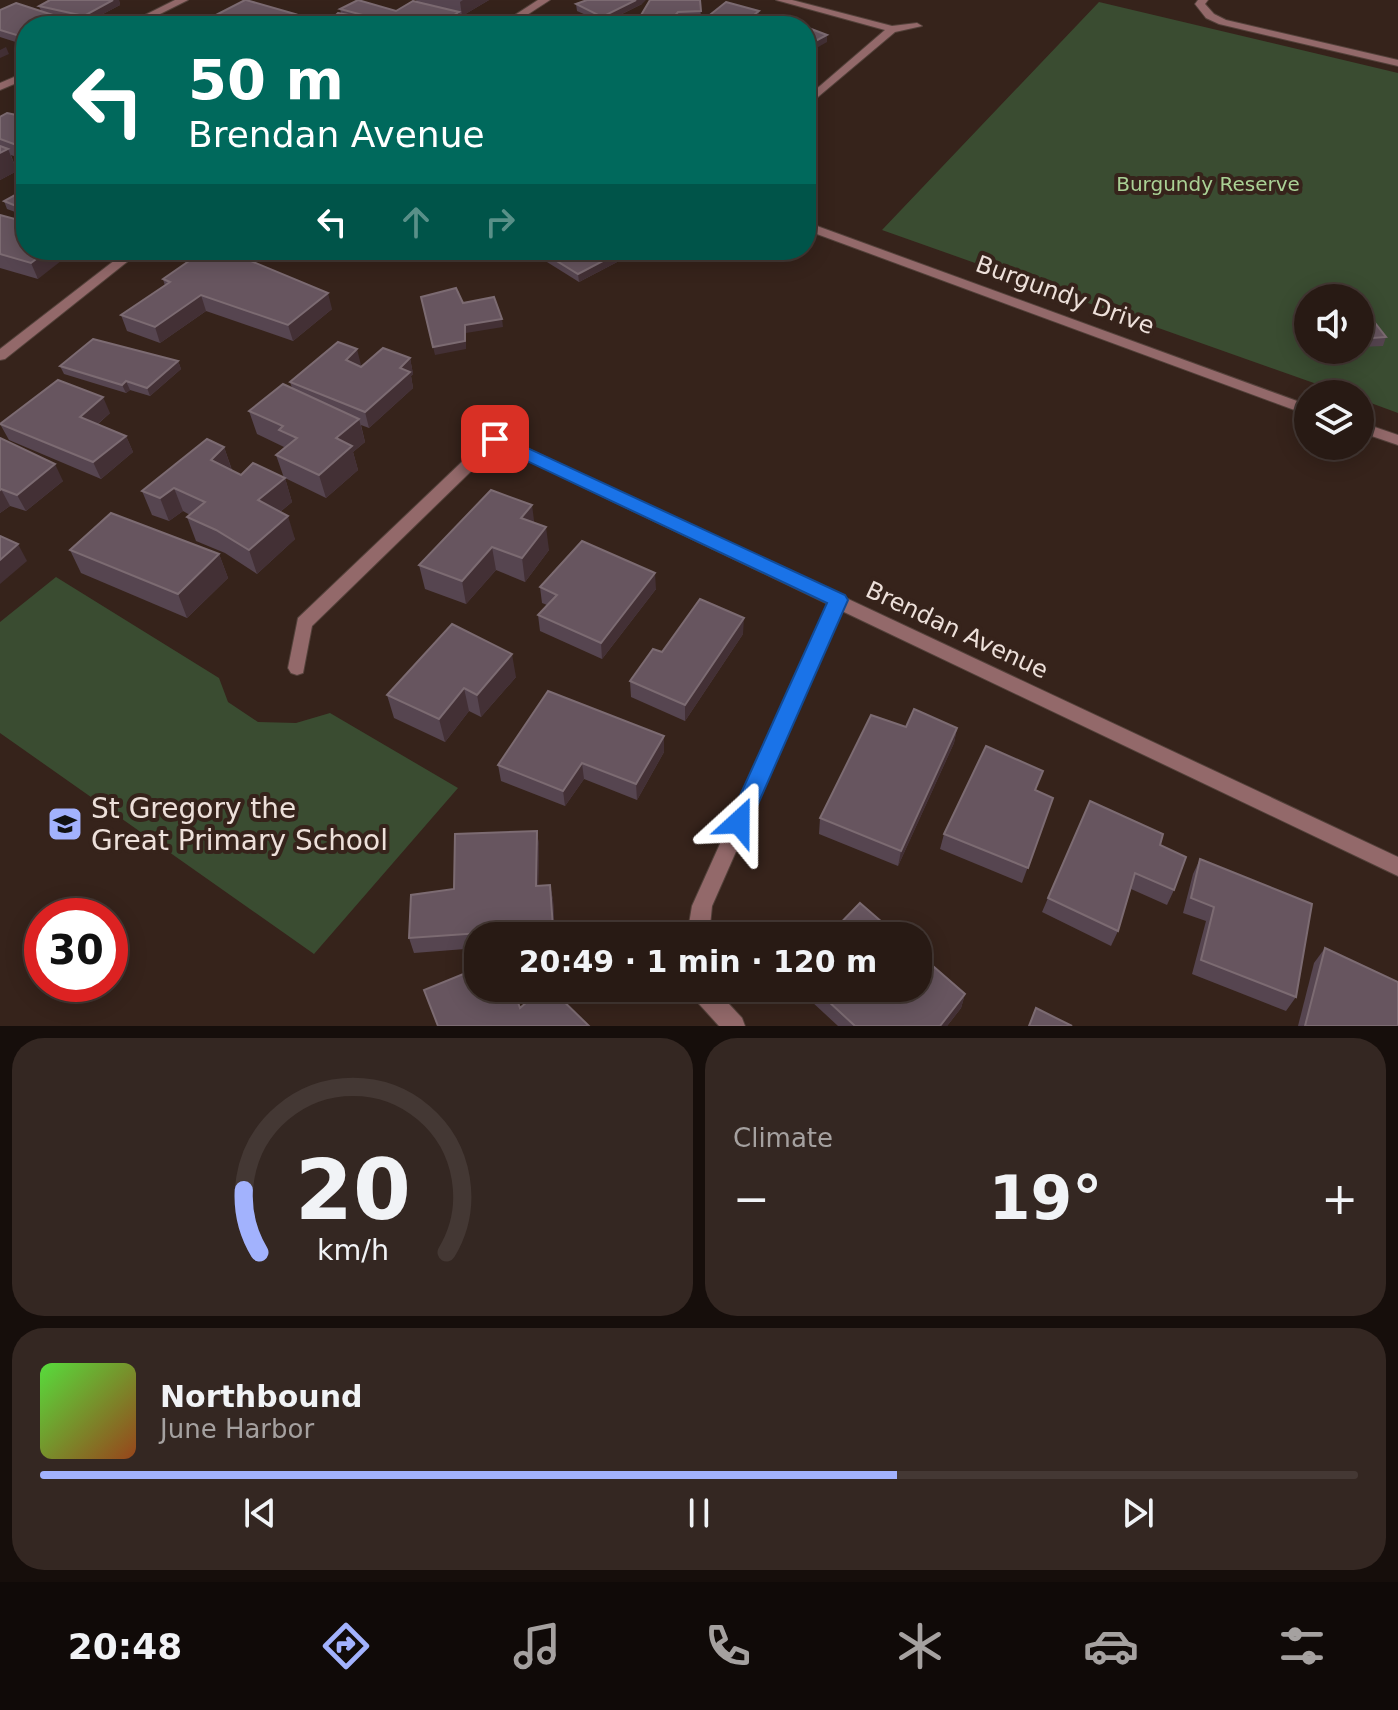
<!DOCTYPE html>
<html lang="en">
<head>
<meta charset="utf-8">
<style>
  body { margin:0; font-family:"DejaVu Sans",sans-serif; background:#342722; color:#f1f3f6; height:100vh; display:flex; flex-direction:column; font-size:30px; white-space:nowrap }
  * { box-sizing:border-box; margin:0 }
  p { font-size:26px; color:#a5a1a0 }
  .icon { flex:none; width:44px; height:44px; fill:none; stroke:currentColor; stroke-width:2; stroke-linecap:round; stroke-linejoin:round }
  .map { position:relative; height:1026px; overflow:hidden }
  .sheet { display:flex; flex-direction:column; gap:12px; padding:12px; background:#160e0b; flex:1 }
  .sheet>* { flex:none }
  .top-card { position:absolute; left:16px; top:16px; width:800px; height:244px; border-radius:32px; box-shadow:0 4px 20px #0003,0 0 0 2px #443834; background:#00695c; color:#fff; overflow:hidden }
  .fabs { position:absolute; left:1294px; top:284px; display:grid; gap:16px }
  .fabs a { display:grid; place-items:center; width:80px; height:80px; border-radius:50%; background:#281a14; box-shadow:0 4px 20px #0003,0 0 0 2px #443834; font-size:40px }
  .speed { position:absolute; left:24px; top:898px; display:flex; gap:16px; font-size:40px; font-weight:700; text-align:center }
  .speed>* { display:grid; place-content:center; width:104px; height:104px; border-radius:50%; background:#281a14; box-shadow:0 4px 20px #0003,0 0 0 2px #443834; line-height:1 }
  .speed .limit { border:12px solid #d22; background:#fff; color:#111 }
  .pin { position:absolute; display:grid; place-items:center; width:68px; height:68px; color:#fff; margin:-34px; border-radius:16px; box-shadow:0 4px 12px #0006 }
  .me { position:absolute; width:88px; margin:-44px; rotate:24deg; stroke-linejoin:round; filter:drop-shadow(0 0 6px #0008) }
  .turn { display:flex; align-items:center; gap:28px; height:168px; padding:0 40px; font-size:36px }
  .turn .icon { width:104px; height:104px; stroke-width:2.5 }
  .turn b { display:block; font-size:56px; line-height:68px }
  .lanes { display:flex; align-items:center; height:76px; padding:0 40px; background:#0003; justify-content:center; gap:40px; direction:ltr }
  .lanes .off { opacity:.35 }
  .big { font-size:60px; font-weight:600; line-height:1.1 }
  .sheet .card { flex:1; display:flex; flex-direction:column; justify-content:center; gap:12px; min-width:0; padding:0 28px; border-radius:32px; background:#342722 }
  .sheet .dial { align-items:center; gap:0 }
  .dial svg { height:208px; overflow:visible; fill:none; stroke:#443834; stroke-width:7; stroke-linecap:round; text-anchor:middle }
  .dial text { fill:#f1f3f6; stroke:none }
  .song { display:flex; align-items:center; gap:24px }
  .cover { width:96px; height:96px; border-radius:12px; background:linear-gradient(135deg,hsl(110 70% 55%),hsl(20 70% 35%)) }
  .played { height:8px; border-radius:4px; background:linear-gradient(90deg,#a2b2fd 65%,#443834 65%) }
  .keys { display:flex; justify-content:space-around; direction:ltr }
  .heat { display:flex; justify-content:space-between; align-items:center; font-size:44px; direction:ltr }
  .sheet .tiles { flex:1; display:grid; gap:12px; grid-template-columns:1fr 1fr }
  .card:last-child { grid-column:span 2 }
  .trip { position:absolute; left:464px; top:922px; width:468px; height:80px; border-radius:32px; background:#281a14; box-shadow:0 4px 20px #0003,0 0 0 2px #443834; font-weight:600; line-height:80px; text-align:center }
  .tab-bar { display:flex; height:128px; justify-content:space-around; align-items:center; background:#100a08; color:#a5a1a0 }
  .tab-bar .icon { width:56px; height:56px }
  .tab-bar .current { color:#a2b2fd }
  .tab-bar b { font-size:36px; color:#f1f3f6 }
  .map>svg:first-child { display:block }
</style>
</head>
<body>
<div class="map">
<svg width="1398" height="1026" viewBox="0 0 1398 1026">
  <rect width="100%" height="100%" fill="#36231b"/>
  <g fill="#3a4c31" fill-rule="evenodd">
    <path d="M1099,2L1398,73V413L1360,399V394H1345L882,230ZM1308,298H1360V350H1308Z"/>
    <polygon points="56,577 219,678 228,702 258,722 296,723 330,713 458,788 314,954 0,733 0,622"/>
  </g>
  <g fill="none" stroke-linecap="round" stroke-linejoin="round">
    <defs>
      <g id="minor">
        <polygon points="175,0 188,0 136,26 123,26"/>
        <polygon points="538,0 550,0 510,26 498,26"/>
        <polygon points="776,0 792,0 892,26 917,23 922,26 895,32 806,107 806,98 885,30"/>
        <polygon points="1198,0 1208,0 1205,4 1214,14 1226,20 1398,60 1398,66 1219,24 1206,18 1195,4"/>
        <polygon points="26,72 26,79 0,90 0,83"/>
        <polygon points="806,222 1308,405 1308,415 806,230"/>
        <polygon points="128,250 142,250 5,359 0,360 0,349"/>
        <polygon points="499,409 506,414 503,437 1398,857 1398,876 842,611 712,906 709,936 687,936 692,906 828,604 497,446 312,626 303,673 297,675 291,673 288,668 298,618 488,437 492,414"/>
        <polygon points="1360,422 1398,435 1398,445 1360,432"/>
        <polygon points="688,988 714,988 742,1018 745,1026 719,1026 691,995"/>
      </g>
    </defs>
    <use href="#minor" stroke="#53413a" stroke-width="2"/>
    <use href="#minor" fill="#93696a" fill-rule="evenodd"/>
  </g>
  <g fill="#564550">
    <polygon points="50,0 119,0 120,5 86,23 59,17 62,18 65,25 26,26 25,45 0,37 0,10 41,11 39,6"/>
    <polygon points="416,0 489,0 462,16 460,15 460,19 449,26 324,26 341,13 340,9 396,11 417,2"/>
    <polygon points="700,0 701,18 678,19 672,26 637,26 637,22"/>
    <polygon points="576,4 642,4 604,23 577,11"/>
    <polygon points="295,14 296,21 286,26 247,26 239,23 233,26 229,26 216,23 214,16"/>
    <polygon points="0,117 26,117 26,161 11,155 17,171 0,180"/>
    <polygon points="26,189 26,216 7,209 4,201"/>
    <polygon points="0,215 26,222 38,279 0,268"/>
    <polygon points="531,250 640,250 579,282 531,252"/>
    <polygon points="163,279 332,309 293,341 206,311 160,343 127,331 121,315 165,286"/>
    <polygon points="1360,320 1386,337 1383,346 1360,347"/>
    <polygon points="410,358 413,374 411,376 413,388 369,428 361,425 365,442 353,452 358,470 326,498 285,478 292,502 280,512 295,539 257,574 225,553 196,541 187,517 190,515 183,511 169,521 152,515 142,491 224,447 232,470 241,475 284,478 276,455 284,447 257,434 249,411 292,388 290,382 361,365 359,366"/>
    <polygon points="178,361 181,369 150,396 130,390 126,393 64,374 60,366"/>
    <polygon points="110,413 98,424 126,436 133,452 101,479 9,440 0,424"/>
    <polygon points="0,438 63,481 26,511 10,506 0,513"/>
    <polygon points="534,523 549,550 525,582 496,570 466,604 425,589 419,565"/>
    <polygon points="70,550 219,554 228,578 187,618 81,573"/>
    <polygon points="540,587 656,589 602,659 540,631 538,615 547,605 542,603"/>
    <polygon points="743,634 685,721 631,697 630,681 662,652"/>
    <polygon points="516,677 481,717 469,711 445,742 394,718 387,695"/>
    <polygon points="906,727 957,728 954,743 898,866 819,834 820,818"/>
    <polygon points="664,752 637,800 584,779 565,806 501,781 498,765"/>
    <polygon points="1036,790 1053,798 1022,883 940,849 944,834"/>
    <polygon points="537,831 539,846 538,886 550,885 553,900 555,936 478,936 478,948 414,953 409,938 454,889"/>
    <polygon points="1160,845 1174,890 1167,905 1131,889 1118,931 1111,946 1042,912 1048,898"/>
    <polygon points="1200,859 1296,997 1286,1011 1192,974 1206,921 1183,913 1193,874"/>
    <polygon points="1325,948 1398,1026 1298,1026 1314,963"/>
    <polygon points="797,988 918,988 965,994 961,1008 947,1026 838,1026"/>
  </g>
  <g fill="#433035">
    <polygon points="113,0 119,0 120,5 86,23 84,16"/>
    <polygon points="463,0 489,0 462,16 460,2"/>
    <polygon points="636,0 646,0 642,4 602,24 602,17"/>
    <polygon points="759,11 758,25 757,26 740,26"/>
    <polygon points="459,12 460,19 449,26 436,26"/>
    <polygon points="678,12 678,19 672,26 667,26"/>
    <polygon points="295,14 296,21 286,26 269,26"/>
    <polygon points="237,16 239,23 232,26 230,20"/>
    <polygon points="62,18 65,25 63,26 46,26"/>
    <polygon points="376,20 377,26 368,26"/>
    <polygon points="827,35 827,42 806,54 806,46"/>
    <polygon points="6,47 9,54 0,58 0,50"/>
    <polygon points="8,149 17,171 0,180 0,153"/>
    <polygon points="48,250 75,250 38,279 31,263"/>
    <polygon points="624,250 640,250 579,282 578,274"/>
    <polygon points="328,293 332,309 293,341 288,325"/>
    <polygon points="201,295 206,311 160,343 155,327"/>
    <polygon points="502,319 503,327 466,333 466,349 435,355 433,347 465,325"/>
    <polygon points="357,349 361,365 349,376 346,360"/>
    <polygon points="410,358 413,374 411,376 413,388 369,428 365,412"/>
    <polygon points="178,361 181,369 150,396 147,388"/>
    <polygon points="126,381 130,390 126,393 122,385"/>
    <polygon points="103,397 110,413 87,433 80,417"/>
    <polygon points="359,419 365,442 353,452 358,470 326,498 319,475 336,438"/>
    <polygon points="126,436 133,452 101,479 93,462"/>
    <polygon points="224,447 232,471 211,460"/>
    <polygon points="55,464 63,481 26,511 17,495"/>
    <polygon points="285,478 292,502 265,524 258,500"/>
    <polygon points="174,488 183,511 169,521 160,498"/>
    <polygon points="1,489 10,506 0,513 0,490"/>
    <polygon points="532,505 535,528 521,518"/>
    <polygon points="288,516 295,539 257,574 249,550"/>
    <polygon points="546,527 549,550 525,582 522,558"/>
    <polygon points="18,544 27,561 0,584 0,560"/>
    <polygon points="492,547 496,570 466,604 462,581"/>
    <polygon points="219,554 228,578 187,618 178,594"/>
    <polygon points="655,573 656,589 602,659 601,643"/>
    <polygon points="744,618 743,634 685,721 685,705"/>
    <polygon points="512,654 516,677 481,717 477,695"/>
    <polygon points="464,688 469,711 445,742 439,719"/>
    <polygon points="957,728 954,743 898,866 901,851"/>
    <polygon points="664,736 664,752 637,800 636,784"/>
    <polygon points="582,763 584,779 565,806 563,791"/>
    <polygon points="537,831 539,846 538,901 536,886"/>
    <polygon points="550,885 553,900 555,936 553,928"/>
    <polygon points="965,994 961,1008 947,1026 940,1026"/>
  </g>
  <g fill="#67555f" stroke="#7c6b72" stroke-width="2">
    <polygon points="50,0 113,0 84,16 39,6"/>
    <polygon points="245,0 246,0 295,14 269,26 247,26 255,22 237,16 230,20 214,16"/>
    <polygon points="358,0 396,11 413,1 459,12 436,26 404,26 340,9"/>
    <polygon points="587,0 636,0 602,17 576,4"/>
    <polygon points="650,0 700,0 701,11 678,12 667,25 637,22"/>
    <polygon points="726,2 759,11 740,26 696,26"/>
    <polygon points="16,3 62,18 46,26 26,26 26,36 23,37 0,30 0,10"/>
    <polygon points="338,13 376,20 368,26 324,26"/>
    <polygon points="593,21 614,26 586,26"/>
    <polygon points="806,27 827,35 806,46"/>
    <polygon points="7,113 26,117 25,148 0,139 0,117"/>
    <polygon points="0,146 8,149 0,153"/>
    <polygon points="26,189 26,210 4,201"/>
    <polygon points="0,215 26,222 26,250 48,250 31,263 0,254"/>
    <polygon points="539,250 624,250 578,274"/>
    <polygon points="227,251 328,293 288,325 201,295 155,327 121,315 170,282 163,279 202,252 219,257"/>
    <polygon points="456,288 463,303 494,297 502,319 465,325 465,341 433,347 421,297"/>
    <polygon points="1372,319 1386,337 1360,339 1360,320"/>
    <polygon points="93,339 178,361 147,388 126,381 122,385 60,366"/>
    <polygon points="338,342 357,349 346,360 361,367 383,348 410,358 400,368 410,372 365,412 290,382"/>
    <polygon points="58,380 103,397 80,417 126,436 93,462 0,424"/>
    <polygon points="283,384 359,419 336,438 352,446 319,475 276,455 297,438 279,430 283,426 249,411"/>
    <polygon points="0,438 55,464 17,495 1,489 0,490"/>
    <polygon points="207,439 224,447 211,460 241,475 253,463 285,478 258,500 288,516 249,550 216,530 187,517 205,502 174,488 160,498 142,491"/>
    <polygon points="491,490 532,505 521,518 546,527 522,558 492,547 462,581 419,565"/>
    <polygon points="111,513 219,554 178,594 70,550"/>
    <polygon points="0,536 18,544 0,560"/>
    <polygon points="582,541 655,573 601,643 538,615 557,595 540,587"/>
    <polygon points="700,599 744,618 685,705 630,681 653,649 662,652"/>
    <polygon points="452,624 512,654 477,695 464,688 439,719 387,695"/>
    <polygon points="548,691 664,736 636,784 582,763 563,791 498,765"/>
    <polygon points="914,709 957,728 901,851 820,818 871,715 906,727"/>
    <polygon points="986,746 1043,771 1035,790 1053,798 1028,868 944,834"/>
    <polygon points="1090,801 1163,834 1160,845 1186,857 1174,890 1135,873 1118,931 1048,898"/>
    <polygon points="537,831 536,886 550,885 553,928 409,938 411,895 454,889 455,834"/>
    <polygon points="1200,859 1312,904 1296,997 1201,960 1214,907 1191,898"/>
    <polygon points="860,903 898,936 828,936"/>
    <polygon points="1325,948 1398,982 1398,1026 1305,1026"/>
    <polygon points="918,953 965,994 940,1026 855,1026 814,988 918,988"/>
    <polygon points="478,968 478,988 513,988 520,1008 543,988 550,988 589,1026 438,1026 424,990"/>
    <polygon points="1036,1008 1072,1026 1029,1026"/>
  </g>
  <polygon fill="#1a73e8" stroke="#114b97" stroke-width="2" points="495,433 845,595 848,600 747,829 739,832 731,829 728,822 827,603 489,443 487,439"/>
  <defs>
    <symbol id="school-square" viewBox="-11 -11 22 22"><rect x="-9" y="-9" width="18" height="18" rx="4" fill="#a2b2fd" stroke="#36231b"/><path d="M0-5L7-2L0 1L-7-2ZM-4 1L0 2.5L4 1V4Q0 6-4 4Z" fill="#111"/></symbol>
  </defs>
  <g fill-rule="evenodd">
    <use href="#school-square" x="45" y="804" width="40" height="40"/>
  </g>
  <g text-anchor="middle" stroke-width="8" stroke-linejoin="round" paint-order="stroke">
    <g font-size="20" fill="#aad195" stroke="#36231b">
      <text x="1208" y="191">Burgundy Reserve</text>
    </g>
    <g font-size="24" fill="#ede0da" stroke="#36231b">
      <text transform="translate(1065 295) rotate(20)" y="8">Burgundy Drive</text>
      <text transform="translate(957 630) rotate(25)" y="8">Brendan Avenue</text>
    </g>
    <g font-size="28" fill="#ede0da" stroke="#36231b" text-anchor="start">
      <text x="91" y="818">St Gregory the<tspan x="91" dy="32">Great Primary School</tspan></text>
    </g>
  </g>
</svg>
<div class="fabs">
<a><svg class="icon" aria-label="sound" viewBox="0 0 24 24"><path d="M4 9h4l5-4v14l-5-4H4zM17 9q2 3 0 6"/></svg></a>
<a><svg class="icon" aria-label="layers" viewBox="0 0 24 24"><path d="M12 4l9 5-9 5-9-5zM3 14l9 5 9-5"/></svg></a>
</div>
<div class="speed"><div class="limit">30</div></div>
<div class="pin" style="left:495px;top:439px;background:#d93025"><svg class="icon" aria-label="arrive" viewBox="0 0 24 24"><path d="M6 21V4h12l-3 4 3 4H6"/></svg></div>
<svg class="me" style="left:739px;top:822px" viewBox="-20 -20 40 40"><path d="M0-17L14 15 0 8-14 15z" fill="#1a73e8" stroke="#fff" stroke-width="4"/></svg>
<div class="trip">20:49 · 1 min · 120 m</div>
<div class="top-card">
<div class="turn"><svg class="icon" aria-label="left" viewBox="0 0 24 24"><path d="M17 20v-9H6M10 6l-5 5 5 5"/></svg><div><b>50 m</b>Brendan Avenue</div></div>
<div class="lanes"><svg class="icon" aria-label="left" viewBox="0 0 24 24"><path d="M17 20v-9H6M10 6l-5 5 5 5"/></svg><svg class="icon off" aria-label="ahead" viewBox="0 0 24 24"><path d="M12 20V5M6 11l6-6 6 6"/></svg><svg class="icon off" aria-label="right" viewBox="0 0 24 24"><path d="M7 20v-9h11M14 6l5 5-5 5"/></svg></div>
</div>
</div>
<section class="sheet">
<div class="tiles">
<div class="card dial"><svg viewBox="0 0 100 80">
<path d="M14 69A42 42 0 1 1 86 69"/>
<path d="M14 69A42 42 0 0 1 8 45" stroke="#a2b2fd"/>
<text x="50" y="56" font-size="32" font-weight="700">20</text>
<text x="50" y="72" font-size="11">km/h</text>
</svg></div>
<div class="card"><p>Climate</p>
<div class="heat"><a>−</a><b class="big">19°</b><a>+</a></div>
</div>
<div class="card">
<div class="song"><i class="cover"></i><div><b>Northbound</b><p>June Harbor</p></div></div>
<div class="played"></div>
<div class="keys"><svg class="icon" aria-label="previous" viewBox="0 0 24 24"><path d="M18 5L8 12l10 7zM5 5v14"/></svg><svg class="icon" aria-label="pause" viewBox="0 0 24 24"><path d="M8 5v14M16 5v14"/></svg><svg class="icon" aria-label="next" viewBox="0 0 24 24"><path d="M6 5l10 7-10 7zM19 5v14"/></svg></div>
</div>
</div>
</section>
<nav class="tab-bar">
<b>20:48</b>
<svg class="icon current" aria-label="directions" viewBox="0 0 24 24"><path d="M12 3l9 9-9 9-9-9zM9 14v-3h6M13 9l2 2-2 2"/></svg>
<svg class="icon" aria-label="music" viewBox="0 0 24 24"><path d="M9 18V5l10-2v13"/><circle cx="6" cy="18" r="3"/><circle cx="16" cy="16" r="3"/></svg>
<svg class="icon" aria-label="phone" viewBox="0 0 24 24"><path d="M5 4h4l2 5-3 2q2 4 5 5l2-3 5 2v4C11 20 4 13 5 4z"/></svg>
<svg class="icon" aria-label="climate" viewBox="0 0 24 24"><path d="M12 3v18M4 7l16 10M4 17L20 7"/></svg>
<svg class="icon" aria-label="car" viewBox="0 0 24 24"><path d="M5 17H2v-5l4-1 3-4h7l3 4 3 1v5h-3M9 17h6M6 11h13"/><circle cx="7" cy="17" r="2"/><circle cx="17" cy="17" r="2"/></svg>
<svg class="icon" aria-label="filters" viewBox="0 0 24 24"><path d="M4 7h16M4 17h16"/><circle cx="9" cy="7" r="2"/><circle cx="15" cy="17" r="2"/></svg>
</nav>
</body>
</html>
